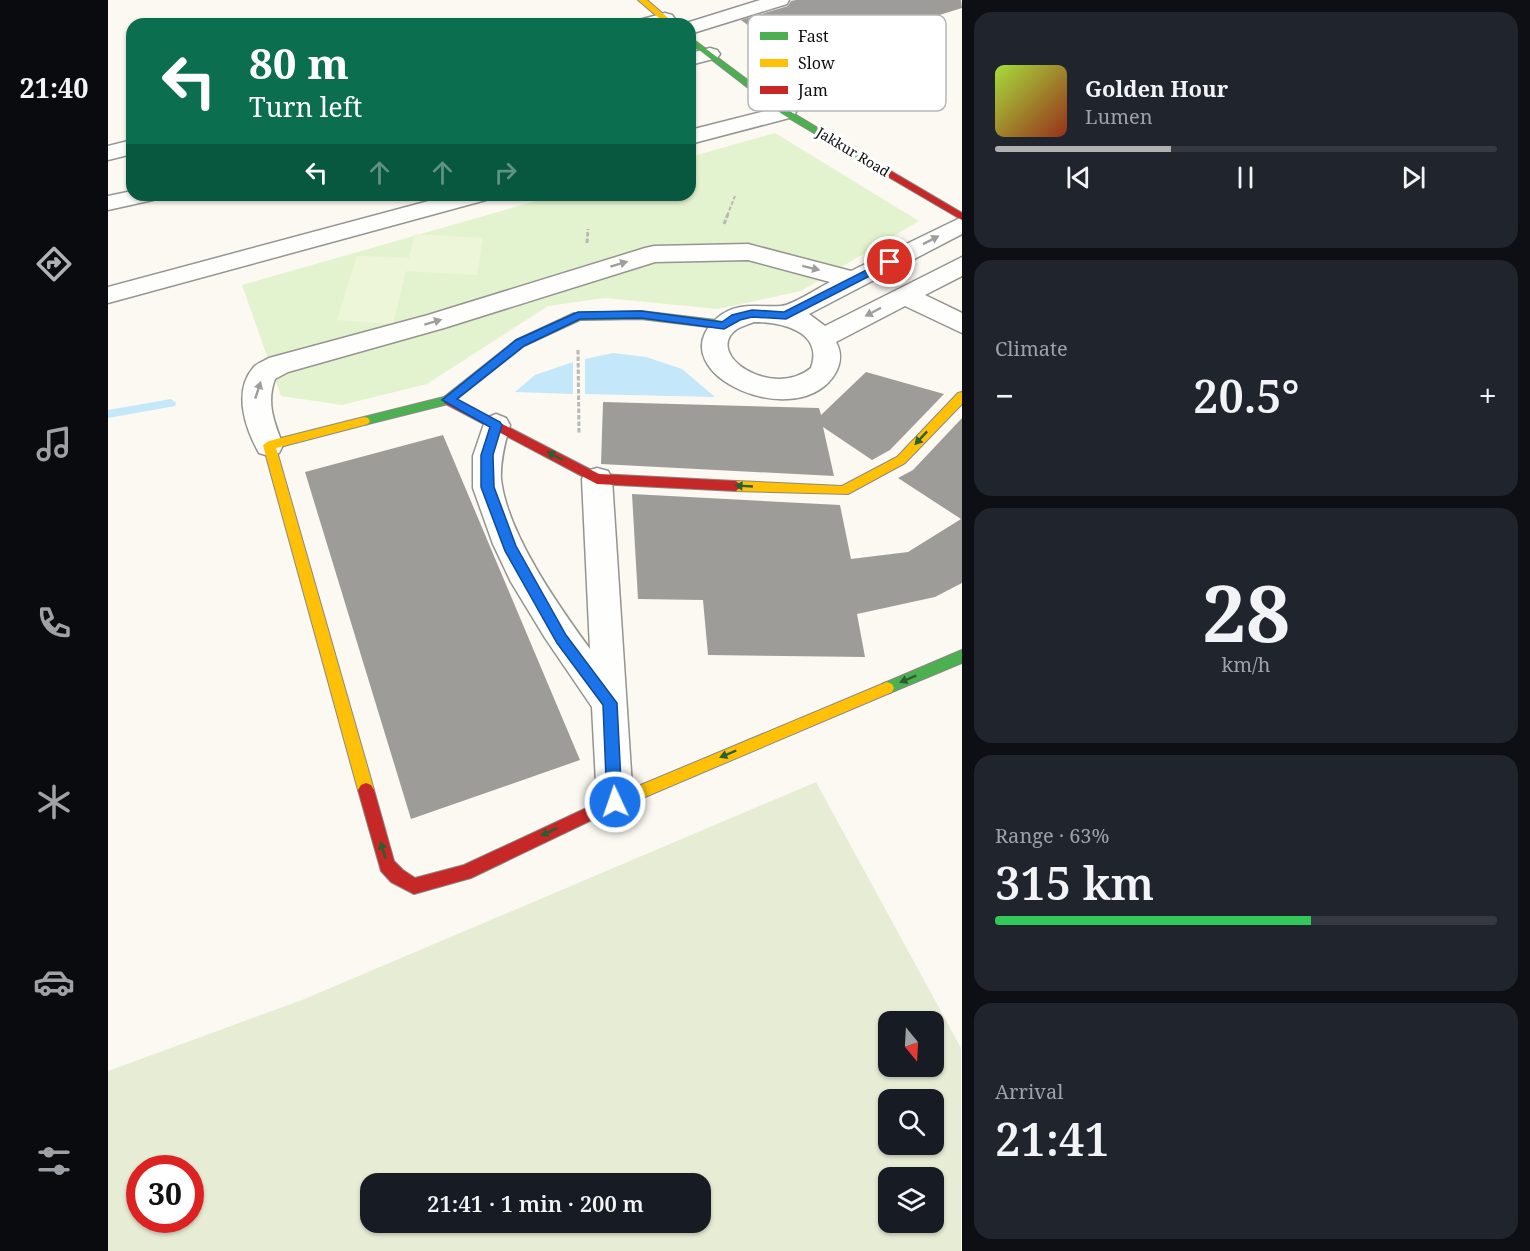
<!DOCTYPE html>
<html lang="en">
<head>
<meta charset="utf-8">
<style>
  body { margin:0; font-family:"Noto Serif",serif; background:#20242c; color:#f1f3f6; height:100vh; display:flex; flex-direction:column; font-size:22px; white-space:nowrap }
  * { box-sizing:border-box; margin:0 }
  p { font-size:20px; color:#9ea1a6 }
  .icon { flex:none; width:33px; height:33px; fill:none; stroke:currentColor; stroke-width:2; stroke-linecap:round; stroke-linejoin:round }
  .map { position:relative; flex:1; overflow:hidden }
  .drawer { display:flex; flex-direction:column; gap:12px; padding:12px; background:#0d0f14; width:568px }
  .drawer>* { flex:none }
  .guide { position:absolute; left:18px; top:18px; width:570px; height:183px; border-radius:18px; box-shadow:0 2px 4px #0004; background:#0b6e4f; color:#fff; overflow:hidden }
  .needle { width:39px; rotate:162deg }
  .fabs { position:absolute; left:770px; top:1011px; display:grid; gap:12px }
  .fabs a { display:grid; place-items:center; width:66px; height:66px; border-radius:12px; background:#171b24; box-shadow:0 2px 4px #0004; font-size:30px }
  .speed { position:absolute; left:18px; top:1155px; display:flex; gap:12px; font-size:30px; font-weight:700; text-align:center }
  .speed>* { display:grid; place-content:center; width:78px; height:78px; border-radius:50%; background:#171b24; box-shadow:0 2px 4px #0004; line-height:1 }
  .speed .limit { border:9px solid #d22; background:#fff; color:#111 }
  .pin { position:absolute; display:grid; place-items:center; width:51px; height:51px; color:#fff; margin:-26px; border:3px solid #fff; border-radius:50%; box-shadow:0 2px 6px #0007 }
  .me { position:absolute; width:66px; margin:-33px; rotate:357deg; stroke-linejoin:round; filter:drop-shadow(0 0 4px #0008) }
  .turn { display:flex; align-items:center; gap:21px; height:126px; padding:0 24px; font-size:27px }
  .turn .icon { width:78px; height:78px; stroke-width:2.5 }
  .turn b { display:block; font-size:42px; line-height:51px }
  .lanes { display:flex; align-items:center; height:57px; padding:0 24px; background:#0003; justify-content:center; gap:30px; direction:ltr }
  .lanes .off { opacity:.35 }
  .big { font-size:45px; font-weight:600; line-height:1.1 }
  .drawer .widget { flex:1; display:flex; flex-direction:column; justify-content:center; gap:9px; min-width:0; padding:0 21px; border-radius:18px; background:#20242c }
  .drawer .dial { align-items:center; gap:0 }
  .dial b { font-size:78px; line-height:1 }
  .song { display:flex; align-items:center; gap:18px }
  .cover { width:72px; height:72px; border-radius:9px; background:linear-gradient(135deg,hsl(80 70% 55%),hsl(10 70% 35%)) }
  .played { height:6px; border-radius:3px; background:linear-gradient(90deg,#b0b1b2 35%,#363941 35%) }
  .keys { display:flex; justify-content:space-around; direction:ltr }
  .heat { display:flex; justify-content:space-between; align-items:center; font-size:33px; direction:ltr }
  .charge { height:9px; border-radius:4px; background:linear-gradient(90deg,#34c759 63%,#363941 0) }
  .trip { position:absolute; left:252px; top:1173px; width:351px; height:60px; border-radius:18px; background:#171b24; box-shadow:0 2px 4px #0004; font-weight:600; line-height:60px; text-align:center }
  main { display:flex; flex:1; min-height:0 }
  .menu { display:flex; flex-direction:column; width:108px; justify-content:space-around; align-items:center; background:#090b0e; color:#9ea1a6 }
  .menu .icon { width:42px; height:42px }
  .menu .active { color:#b0b1b2 }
  .menu b { font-size:27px; color:#f1f3f6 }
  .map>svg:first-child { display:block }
</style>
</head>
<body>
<main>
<nav class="menu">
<b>21:40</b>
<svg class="icon active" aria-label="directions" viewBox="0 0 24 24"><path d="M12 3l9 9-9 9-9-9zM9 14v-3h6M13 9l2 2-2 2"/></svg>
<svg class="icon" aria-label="music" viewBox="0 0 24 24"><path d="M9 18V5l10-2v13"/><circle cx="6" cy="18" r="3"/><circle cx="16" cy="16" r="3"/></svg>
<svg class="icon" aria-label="phone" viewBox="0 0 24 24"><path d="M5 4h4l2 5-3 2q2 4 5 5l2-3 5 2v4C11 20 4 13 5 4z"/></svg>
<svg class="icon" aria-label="climate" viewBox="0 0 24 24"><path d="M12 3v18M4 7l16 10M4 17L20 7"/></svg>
<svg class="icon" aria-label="car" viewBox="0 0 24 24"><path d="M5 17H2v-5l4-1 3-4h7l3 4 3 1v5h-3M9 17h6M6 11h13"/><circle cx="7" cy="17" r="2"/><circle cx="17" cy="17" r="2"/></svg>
<svg class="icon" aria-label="filters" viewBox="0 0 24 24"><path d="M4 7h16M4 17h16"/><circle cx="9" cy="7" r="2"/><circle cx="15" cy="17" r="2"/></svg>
</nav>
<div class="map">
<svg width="854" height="1251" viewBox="0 0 854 1251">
  <rect width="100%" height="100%" fill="#fbf9f2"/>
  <polygon fill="#e4f3cf" points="667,133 811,221 693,291 610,309 497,298 440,306 319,384 234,405 173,396 134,285 449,195 582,195 582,157"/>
  <path fill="#e7edd5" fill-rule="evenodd" d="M708,782L853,1048V1251H0V1071L194,1000ZM780,1022H825V1066H780ZM780,1100H825V1144H780ZM32,1168H82V1220H32ZM780,1178H825V1222H780ZM262,1184H592V1222H262Z"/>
  <polygon fill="#eef6da" points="307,234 375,238 369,275 298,271 285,324 229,320 249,256 301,258"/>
  <g fill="#c4e7f9">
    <polygon points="505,353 538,357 574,369 607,397 477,394 477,359"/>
    <polygon points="465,362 465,394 407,392 427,375"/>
  </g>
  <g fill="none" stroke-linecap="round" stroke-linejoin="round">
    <polygon fill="#c4e7f9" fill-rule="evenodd" points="63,399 68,403 67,406 0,418 0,410"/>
  </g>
  <g fill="#9e9c98">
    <polygon points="688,0 853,0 854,8 686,60 633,20 680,6 683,1"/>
    <polygon points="758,372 836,394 782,450 764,460 715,427 726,476 493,464 495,402 711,408 713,415"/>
    <polygon points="854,418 854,583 827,597 749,614 757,657 600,655 595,600 530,599 524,494 732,505 743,559 800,552 853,519 790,478 805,470"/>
    <polygon points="335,435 472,760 303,819 197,472"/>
  </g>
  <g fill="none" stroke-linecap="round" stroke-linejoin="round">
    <defs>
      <g id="street">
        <polygon points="652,0 681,0 679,4 582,34 582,24 575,24"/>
        <polygon points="557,13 564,15 567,19 564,23 528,24 531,20"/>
        <polygon points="602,48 609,50 612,54 609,58 582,65 582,53"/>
        <polygon points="677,106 685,107 688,112 685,117 582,144 582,130"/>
        <polygon points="24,140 24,154 0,160 0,146"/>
        <polygon points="24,191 24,195 49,195 45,200 0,210 0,196"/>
        <polygon points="343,195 382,195 378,200 0,303 0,287"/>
        <path d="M854,217V234L701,314L717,326L854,257V276L817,295L854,313V333L797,306L728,342C734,353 733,362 728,372C693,436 549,374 608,319C629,300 651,308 673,306C685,305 710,288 722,282L640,260L547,262L336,328L180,372L167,379C158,403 166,422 175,445L171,453L161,456L151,453C137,428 125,392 145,368C149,363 156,361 161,358L320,315L537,248L546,246L640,244L743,271ZM646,322C673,322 716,331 703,368C664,400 594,354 629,329C634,326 641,324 646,322Z"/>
        <path d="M388,414L398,418L402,425C397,442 392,461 393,479C399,533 450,605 482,649L474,479L478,471L489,468L500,471L504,479L525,802L520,815L507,820L494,815L489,802L484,707L437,638L403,582L385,544L365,488V456L378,418Z"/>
      </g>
      <g id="fast">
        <polygon points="582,37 680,110 773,166 765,168 674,114 582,43"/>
        <polygon points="533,311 616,321 621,325 616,329 533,319 472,320 416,346 344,403 256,425 250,421 256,417 336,397 408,340 466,313"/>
        <polygon points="854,650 854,663 784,692 779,694 774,692 772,688 774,684"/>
      </g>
      <g id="slow">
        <polygon points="530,0 539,0 567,24 558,24"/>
        <polygon points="854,392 854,404 797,463 740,494 628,491 622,486 628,481 734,486 789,457 850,393"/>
        <polygon points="256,417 260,418 262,421 260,424 168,448 266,790 263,795 258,797 253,795 250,790 155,445 161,441"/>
        <polygon points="779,682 784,684 786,688 784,692 490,817 485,819 480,817 477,812 480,807"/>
      </g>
      <g id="jam">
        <polygon points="765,164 771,164 854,213 854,220 765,168"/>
        <polygon points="340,396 491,474 628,481 634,486 628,491 489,484 336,403 336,397"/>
        <polygon points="258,783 263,785 266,790 286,861 295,870 307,878 356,865 485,805 490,807 493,812 490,817 363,878 306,894 283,882 273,871 250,790 253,785"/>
      </g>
    </defs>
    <use href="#street" stroke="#959491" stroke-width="3"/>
    <use href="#fast" stroke="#8b8a87" stroke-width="2"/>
    <use href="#slow" stroke="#8b8a87" stroke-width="2"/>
    <use href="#jam" stroke="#8b8a87" stroke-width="2"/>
    <polyline stroke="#b8b8b6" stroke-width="2" stroke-dasharray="4 2" stroke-linecap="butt" points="619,216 627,196"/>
    <g stroke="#b8b8b6" stroke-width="3" stroke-dasharray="4.5 2" stroke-linecap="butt">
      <polyline points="616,224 620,214"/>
      <polyline points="479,243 480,229"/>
      <polyline points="470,350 471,433"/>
    </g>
    <use href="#street" fill="#fefefd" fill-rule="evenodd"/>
    <use href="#fast" fill="#4caf50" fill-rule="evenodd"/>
    <use href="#slow" fill="#ffc107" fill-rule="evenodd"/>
    <use href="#jam" fill="#c62828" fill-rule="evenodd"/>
  </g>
  <defs><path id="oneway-solid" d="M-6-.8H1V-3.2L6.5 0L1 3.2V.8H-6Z" transform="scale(1.5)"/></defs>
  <g fill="#9e9e9d">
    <use href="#oneway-solid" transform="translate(823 240) rotate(-27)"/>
    <use href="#oneway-solid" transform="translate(511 264) rotate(-17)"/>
    <use href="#oneway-solid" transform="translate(703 268) rotate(14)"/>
    <use href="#oneway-solid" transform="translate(765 312) rotate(152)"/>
    <use href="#oneway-solid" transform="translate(325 322) rotate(-17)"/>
    <use href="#oneway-solid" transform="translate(150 390) rotate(-72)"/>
  </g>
  <g fill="#2d5e2f">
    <use href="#oneway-solid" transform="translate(813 438) rotate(133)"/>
    <use href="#oneway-solid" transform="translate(447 456) rotate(-152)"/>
    <use href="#oneway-solid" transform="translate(636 486) rotate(-177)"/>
    <use href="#oneway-solid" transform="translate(800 679) rotate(157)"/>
    <use href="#oneway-solid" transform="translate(620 754) rotate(157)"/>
    <use href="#oneway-solid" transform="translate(441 832) rotate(155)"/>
    <use href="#oneway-solid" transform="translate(275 850) rotate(-106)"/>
  </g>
  <polygon fill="#1a73e8" stroke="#114b97" stroke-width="1.5" points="782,258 785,259 785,264 678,319 644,317 632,320 616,329 533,318 472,319 416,346 349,399 392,422 394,425 385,455 386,487 408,546 458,635 509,703 514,802 512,807 507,809 501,807 499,802 495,705 449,643 397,551 373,487 373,455 382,427 334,400 408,340 470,312 533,311 614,322 624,315 644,310 676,312"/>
  <g text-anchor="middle" stroke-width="6" stroke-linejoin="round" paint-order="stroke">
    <g font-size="14" fill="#0e0e0e" stroke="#fff">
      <text transform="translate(745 152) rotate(31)" y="5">Jakkur Road</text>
    </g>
  </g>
  <rect x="640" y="15" width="198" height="96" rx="9" fill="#fff" stroke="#b7b7b7" stroke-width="1.5"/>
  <rect x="652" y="32" width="28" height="8" fill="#4caf50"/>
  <rect x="652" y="59" width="28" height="8" fill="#ffc107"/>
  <rect x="652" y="86" width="28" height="8" fill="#c62828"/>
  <g font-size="16" fill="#0e0e0e">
    <text x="690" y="42">Fast</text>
    <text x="690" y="69">Slow</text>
    <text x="690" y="96">Jam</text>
  </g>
</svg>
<div class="fabs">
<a><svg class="needle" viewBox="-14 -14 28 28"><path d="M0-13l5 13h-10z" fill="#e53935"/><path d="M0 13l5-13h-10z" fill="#9ea1a6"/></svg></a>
<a><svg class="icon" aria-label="search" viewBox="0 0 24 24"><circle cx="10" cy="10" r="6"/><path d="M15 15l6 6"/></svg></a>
<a><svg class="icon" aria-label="layers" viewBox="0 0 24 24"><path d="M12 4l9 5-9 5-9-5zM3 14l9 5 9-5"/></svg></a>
</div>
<div class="speed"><div class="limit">30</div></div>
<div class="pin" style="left:782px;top:262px;background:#d93025"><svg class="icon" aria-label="arrive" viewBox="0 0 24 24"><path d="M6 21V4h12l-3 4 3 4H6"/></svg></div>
<svg class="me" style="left:507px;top:802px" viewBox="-20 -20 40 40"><circle r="17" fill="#1a73e8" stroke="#fff" stroke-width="3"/><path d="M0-11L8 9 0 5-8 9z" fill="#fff"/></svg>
<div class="trip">21:41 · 1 min · 200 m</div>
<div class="guide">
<div class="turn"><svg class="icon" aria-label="left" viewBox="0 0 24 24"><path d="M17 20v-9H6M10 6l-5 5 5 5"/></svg><div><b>80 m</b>Turn left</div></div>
<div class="lanes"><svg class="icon" aria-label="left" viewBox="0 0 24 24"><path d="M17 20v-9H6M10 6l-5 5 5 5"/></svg><svg class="icon off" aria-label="ahead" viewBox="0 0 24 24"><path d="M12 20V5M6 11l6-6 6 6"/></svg><svg class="icon off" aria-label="ahead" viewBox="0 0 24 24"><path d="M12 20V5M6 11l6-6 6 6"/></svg><svg class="icon off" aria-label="right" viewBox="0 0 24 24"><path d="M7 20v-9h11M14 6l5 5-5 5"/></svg></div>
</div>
</div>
<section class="drawer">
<div class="widget">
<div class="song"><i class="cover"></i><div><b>Golden Hour</b><p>Lumen</p></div></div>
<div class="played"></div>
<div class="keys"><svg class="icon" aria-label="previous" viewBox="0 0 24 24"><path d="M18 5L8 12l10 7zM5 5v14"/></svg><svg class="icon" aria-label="pause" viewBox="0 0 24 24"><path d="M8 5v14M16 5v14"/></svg><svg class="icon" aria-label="next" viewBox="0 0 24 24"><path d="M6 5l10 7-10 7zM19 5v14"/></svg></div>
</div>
<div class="widget"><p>Climate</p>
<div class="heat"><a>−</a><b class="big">20.5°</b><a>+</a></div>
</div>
<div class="widget dial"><b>28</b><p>km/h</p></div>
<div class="widget"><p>Range · 63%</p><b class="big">315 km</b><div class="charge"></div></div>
<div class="widget"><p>Arrival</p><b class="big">21:41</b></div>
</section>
</main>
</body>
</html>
